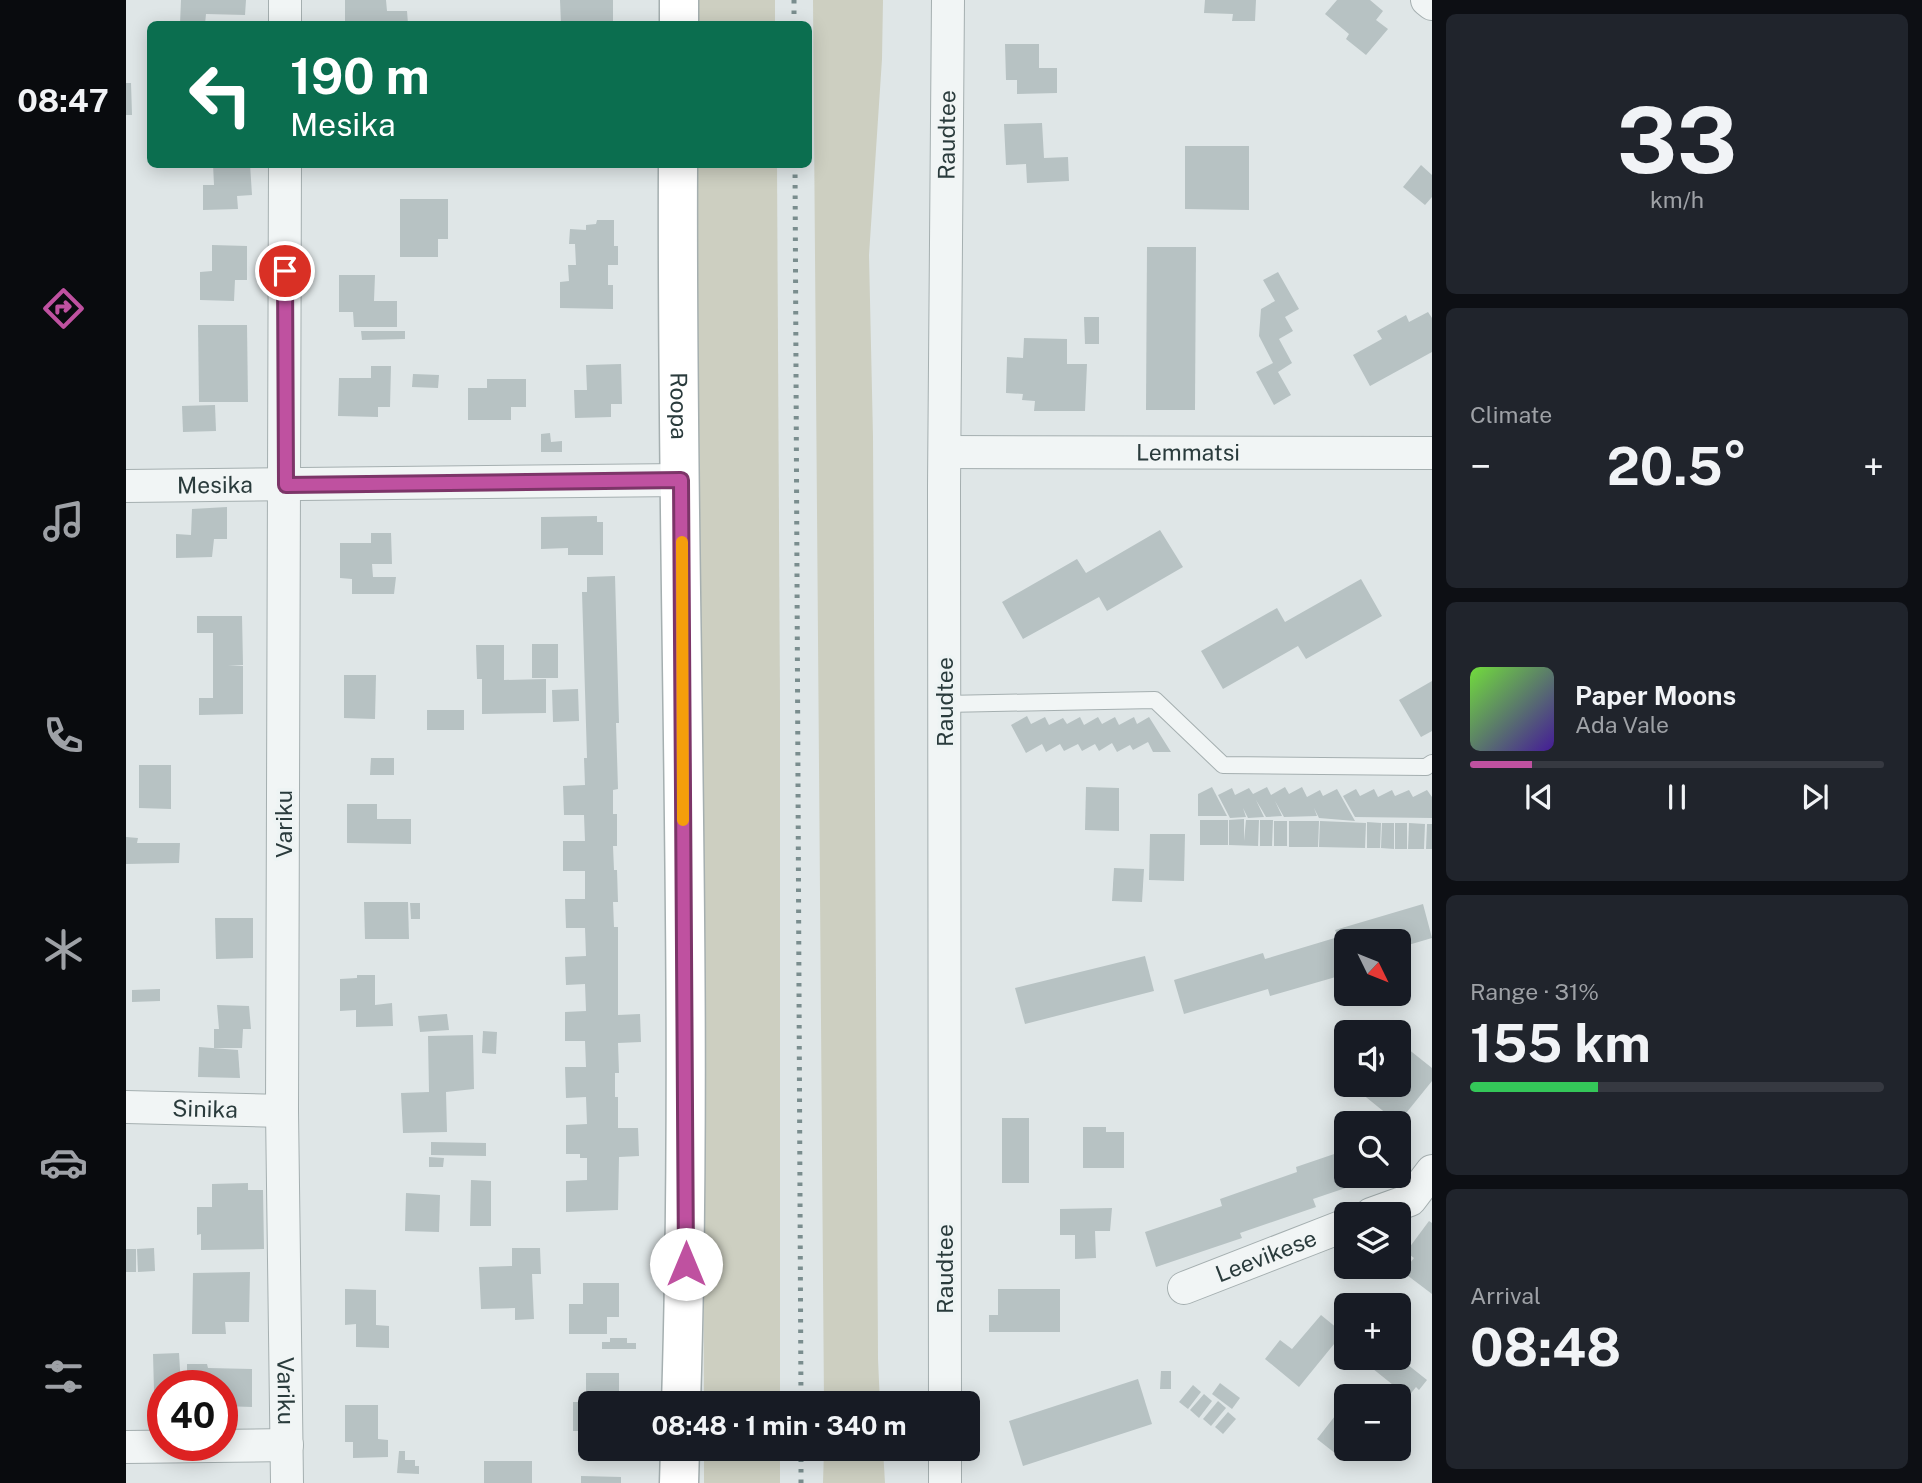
<!DOCTYPE html>
<html lang="en">
<head>
<meta charset="utf-8">
<style>
  body { margin:0; font-family:"Public Sans",sans-serif; background:#20242c; color:#f1f3f6; height:100vh; display:flex; flex-direction:column; font-size:26px; white-space:nowrap }
  * { box-sizing:border-box; margin:0 }
  p { font-size:23px; color:#9ea1a6 }
  .icon { flex:none; width:38px; height:38px; fill:none; stroke:currentColor; stroke-width:2; stroke-linecap:round; stroke-linejoin:round }
  .map { position:relative; flex:1; overflow:hidden }
  .details { display:flex; flex-direction:column; gap:14px; padding:14px; background:#0d0f14; width:490px }
  .details>* { flex:none }
  .hud { position:absolute; left:21px; top:21px; width:665px; height:147px; border-radius:10px; box-shadow:0 4px 18px #0003; background:#0b6e4f; color:#fff; overflow:hidden }
  .needle { width:46px; rotate:133deg }
  .fabs { position:absolute; left:1208px; top:929px; display:grid; gap:14px }
  .fabs a { display:grid; place-items:center; width:77px; height:77px; border-radius:10px; background:#171b24; box-shadow:0 4px 18px #0003; font-size:35px }
  .speed { position:absolute; left:21px; top:1370px; display:flex; gap:14px; font-size:35px; font-weight:700; text-align:center }
  .speed>* { display:grid; place-content:center; width:91px; height:91px; border-radius:50%; background:#171b24; box-shadow:0 4px 18px #0003; line-height:1 }
  .speed .limit { border:10px solid #d22; background:#fff; color:#111 }
  .pin { position:absolute; display:grid; place-items:center; width:60px; height:60px; color:#fff; margin:-30px; border:4px solid #fff; border-radius:50%; box-shadow:0 2px 7px #0007 }
  .me { position:absolute; width:77px; margin:-38px; rotate:0deg; stroke-linejoin:round; filter:drop-shadow(0 0 5px #0008) }
  .turn { display:flex; align-items:center; gap:24px; height:147px; padding:0 28px; font-size:32px }
  .turn .icon { width:91px; height:91px; stroke-width:2.5 }
  .turn b { display:block; font-size:49px; line-height:60px }
  .big { font-size:52px; font-weight:700; line-height:1.1 }
  .details .widget { flex:1; display:flex; flex-direction:column; justify-content:center; gap:10px; min-width:0; padding:0 24px; border-radius:10px; background:#20242c }
  .details .dial { align-items:center; gap:0 }
  .dial b { font-size:91px; line-height:1 }
  .song { display:flex; align-items:center; gap:21px }
  .cover { width:84px; height:84px; border-radius:10px; background:linear-gradient(135deg,hsl(100 70% 55%),hsl(260 70% 35%)) }
  .played { height:7px; border-radius:4px; background:linear-gradient(90deg,#bf51a0 15%,#363941 15%) }
  .keys { display:flex; justify-content:space-around; direction:ltr }
  .heat { display:flex; justify-content:space-between; align-items:center; font-size:38px; direction:ltr }
  .charge { height:10px; border-radius:5px; background:linear-gradient(90deg,#34c759 31%,#363941 0) }
  .trip { position:absolute; left:452px; top:1391px; width:402px; height:70px; border-radius:10px; background:#171b24; box-shadow:0 4px 18px #0003; font-weight:700; line-height:70px; text-align:center }
  main { display:flex; flex:1; min-height:0 }
  .tabs { display:flex; flex-direction:column; width:126px; justify-content:space-around; align-items:center; background:#090b0e; color:#9ea1a6 }
  .tabs .icon { width:49px; height:49px }
  .tabs .current { color:#bf51a0 }
  .tabs b { font-size:32px; color:#f1f3f6 }
  .map>svg:first-child { display:block }
</style>
</head>
<body>
<main>
<nav class="tabs">
<b>08:47</b>
<svg class="icon current" aria-label="directions" viewBox="0 0 24 24"><path d="M12 3l9 9-9 9-9-9zM9 14v-3h6M13 9l2 2-2 2"/></svg>
<svg class="icon" aria-label="music" viewBox="0 0 24 24"><path d="M9 18V5l10-2v13"/><circle cx="6" cy="18" r="3"/><circle cx="16" cy="16" r="3"/></svg>
<svg class="icon" aria-label="phone" viewBox="0 0 24 24"><path d="M5 4h4l2 5-3 2q2 4 5 5l2-3 5 2v4C11 20 4 13 5 4z"/></svg>
<svg class="icon" aria-label="climate" viewBox="0 0 24 24"><path d="M12 3v18M4 7l16 10M4 17L20 7"/></svg>
<svg class="icon" aria-label="car" viewBox="0 0 24 24"><path d="M5 17H2v-5l4-1 3-4h7l3 4 3 1v5h-3M9 17h6M6 11h13"/><circle cx="7" cy="17" r="2"/><circle cx="17" cy="17" r="2"/></svg>
<svg class="icon" aria-label="filters" viewBox="0 0 24 24"><path d="M4 7h16M4 17h16"/><circle cx="9" cy="7" r="2"/><circle cx="15" cy="17" r="2"/></svg>
</nav>
<div class="map">
<svg width="1306" height="1483" viewBox="0 0 1306 1483">
  <rect width="100%" height="100%" fill="#dfe6e7"/>
  <g fill="#cdcfc1">
    <rect x="572" y="0" width="77" height="24"/>
    <polygon points="687,0 757,0 756,59 743,255 747,437 752,1359 754,1404 698,1403"/>
    <polygon points="571,165 651,165 654,705 654,1403 578,1403"/>
    <rect x="578" y="1449" width="76" height="34"/>
    <polygon points="698,1449 757,1449 759,1483 697,1483"/>
  </g>
  <g fill="#b7c2c3">
    <polygon points="55,0 120,0 119,15 80,14 79,24 54,24"/>
    <polygon points="219,0 260,0 261,11 281,11 282,24 219,23"/>
    <polygon points="434,0 487,0 487,24 435,24"/>
    <polygon points="1079,0 1130,0 1129,21 1106,21 1107,14 1078,13"/>
    <polygon points="1211,0 1244,0 1257,11 1250,20 1262,29 1240,55 1220,39 1223,34 1199,14"/>
    <polygon points="879,44 913,44 913,68 931,68 931,93 891,94 891,80 880,80"/>
    <polygon points="0,83 5,83 6,115 0,115"/>
    <polygon points="916,123 918,158 942,157 943,181 901,183 900,164 880,165 878,124"/>
    <polygon points="1059,146 1123,146 1123,210 1059,209"/>
    <polygon points="87,164 124,164 126,195 111,196 112,209 77,210 77,185 88,185"/>
    <polygon points="1295,165 1306,175 1306,197 1299,205 1277,187"/>
    <polygon points="274,199 322,199 322,239 312,239 312,257 274,257"/>
    <polygon points="471,220 488,220 488,246 492,246 492,265 482,265 482,285 487,285 487,309 434,308 434,282 443,281 442,265 450,265 449,244 443,244 444,229 460,230 460,225 470,224"/>
    <polygon points="86,245 121,246 121,280 109,280 108,301 74,300 74,272 86,271"/>
    <polygon points="1021,247 1070,247 1069,410 1020,410"/>
    <polygon points="1152,272 1173,309 1159,317 1167,331 1153,339 1166,363 1152,372 1165,395 1148,405 1130,372 1147,363 1133,336 1135,309 1149,301 1137,280"/>
    <polygon points="213,275 249,275 248,301 271,301 271,327 228,327 227,312 213,312"/>
    <polygon points="1302,312 1306,318 1306,352 1244,386 1227,355 1256,339 1251,331 1280,315 1283,322"/>
    <polygon points="958,317 973,317 973,344 959,344"/>
    <polygon points="72,325 121,325 122,402 73,402"/>
    <polygon points="235,331 279,331 279,339 236,340"/>
    <polygon points="898,338 941,339 941,364 961,364 959,411 908,411 909,401 896,400 897,394 880,393 881,357 897,358"/>
    <polygon points="495,364 496,404 485,404 485,417 449,418 448,390 461,390 460,365"/>
    <polygon points="245,366 265,366 264,407 252,407 252,417 212,416 213,378 245,378"/>
    <polygon points="287,374 313,375 312,388 286,387"/>
    <polygon points="361,379 400,379 400,407 385,407 385,420 342,420 342,388 361,388"/>
    <polygon points="89,405 90,431 57,432 56,406"/>
    <polygon points="424,433 425,442 436,441 436,452 415,452 415,434"/>
    <polygon points="101,507 101,539 88,539 86,557 50,558 50,534 65,535 66,509"/>
    <polygon points="471,516 471,522 477,522 477,555 442,555 442,548 415,549 415,517"/>
    <polygon points="1034,530 1057,567 981,611 973,597 897,639 876,602 951,559 960,573"/>
    <polygon points="245,533 265,533 266,564 246,564 247,577 270,577 268,594 226,594 226,579 214,578 214,543 245,543"/>
    <polygon points="489,576 493,723 490,723 492,789 487,790 487,814 491,814 491,846 487,846 488,870 491,870 492,902 487,902 488,927 492,927 492,1015 514,1014 515,1042 492,1043 493,1073 489,1073 489,1097 492,1097 492,1128 512,1128 513,1156 493,1157 492,1210 440,1212 440,1181 461,1180 461,1158 454,1158 454,1154 440,1154 440,1125 461,1124 460,1097 440,1098 439,1067 460,1067 459,1041 439,1041 439,1012 460,1011 459,984 440,985 439,957 460,956 459,928 440,928 439,899 459,899 459,871 437,871 437,841 459,841 458,815 438,815 437,786 459,785 458,758 461,758 456,592 461,592 461,577"/>
    <polygon points="1235,579 1256,616 1180,659 1172,646 1097,689 1075,651 1151,608 1159,622"/>
    <polygon points="71,616 116,616 117,665 102,666 117,666 117,714 73,715 73,698 87,698 87,633 71,633"/>
    <rect x="406" y="644" width="26" height="34"/>
    <polygon points="350,645 378,645 378,680 420,679 420,713 356,714 356,679 351,679"/>
    <polygon points="218,675 250,675 249,719 218,718"/>
    <polygon points="1306,681 1306,731 1295,737 1273,700"/>
    <polygon points="452,689 453,721 427,722 426,690"/>
    <rect x="301" y="710" width="37" height="20"/>
    <polygon points="901,716 905,724 919,717 923,725 937,718 941,724 954,717 958,725 972,717 976,724 989,717 993,725 1008,717 1011,724 1023,717 1045,752 1027,752 1022,742 1007,750 1004,745 991,752 986,743 973,751 969,744 956,751 952,744 938,751 934,744 920,752 916,744 900,753 885,725"/>
    <polygon points="245,758 268,758 268,775 244,775"/>
    <polygon points="13,765 45,765 45,809 13,808"/>
    <polygon points="960,787 993,788 993,831 959,830"/>
    <polygon points="1086,787 1101,816 1072,816 1072,794"/>
    <polygon points="1141,787 1145,795 1159,787 1163,794 1176,787 1181,797 1194,790 1197,796 1211,789 1229,821 1193,818 1188,808 1191,816 1158,817 1149,801 1156,816 1140,817 1130,800 1138,817 1122,818 1117,808 1120,817 1104,818 1092,795 1106,788 1109,795 1123,788 1127,794"/>
    <polygon points="1230,789 1234,796 1248,789 1252,797 1266,790 1269,796 1283,790 1287,797 1301,790 1306,797 1306,818 1229,817 1217,796"/>
    <polygon points="221,804 251,804 251,819 285,819 285,844 221,843"/>
    <polygon points="1118,819 1118,841 1120,820 1133,820 1132,846 1103,845 1103,820"/>
    <rect x="1074" y="820" width="28" height="25"/>
    <polygon points="1134,820 1147,820 1146,846 1134,846"/>
    <rect x="1148" y="821" width="13" height="25"/>
    <polygon points="1163,821 1193,821 1192,847 1163,847"/>
    <polygon points="1194,821 1240,823 1239,848 1193,847"/>
    <polygon points="1241,822 1255,823 1254,848 1241,848"/>
    <polygon points="1256,823 1268,823 1268,849 1255,848"/>
    <rect x="1269" y="823" width="12" height="26"/>
    <polygon points="1283,823 1299,824 1298,849 1282,849"/>
    <polygon points="1301,824 1306,824 1306,849 1300,849"/>
    <polygon points="1024,834 1059,834 1058,881 1023,880"/>
    <polygon points="0,837 12,838 11,843 54,843 53,863 0,864"/>
    <polygon points="988,868 1018,869 1016,902 986,901"/>
    <polygon points="238,902 282,902 283,939 239,939"/>
    <polygon points="284,903 294,903 294,919 285,919"/>
    <polygon points="1297,904 1306,938 1272,948 1272,942 1220,942 1220,974 1144,996 1142,989 1058,1014 1048,980 1137,953 1139,959 1212,937 1209,930"/>
    <polygon points="89,918 127,918 127,958 90,959"/>
    <polygon points="1019,956 1028,991 899,1024 889,988"/>
    <polygon points="231,975 249,975 249,1005 266,1003 267,1026 230,1027 230,1010 214,1011 214,979 231,978"/>
    <polygon points="34,989 34,1001 6,1002 6,990"/>
    <polygon points="91,1005 123,1006 125,1029 117,1029 116,1048 88,1048 88,1029 93,1029"/>
    <polygon points="321,1014 323,1030 294,1032 292,1016"/>
    <polygon points="357,1031 371,1032 370,1054 356,1053"/>
    <polygon points="347,1035 348,1089 320,1092 321,1132 277,1133 275,1093 303,1092 302,1036"/>
    <polygon points="1272,1041 1306,1068 1306,1081 1272,1123 1225,1085 1272,1085"/>
    <polygon points="73,1047 112,1050 114,1078 72,1077"/>
    <rect x="876" y="1118" width="27" height="65"/>
    <polygon points="957,1127 980,1127 980,1132 998,1132 998,1168 957,1168"/>
    <polygon points="305,1142 360,1143 360,1156 305,1155"/>
    <polygon points="1220,1150 1220,1176 1255,1176 1187,1199 1190,1207 1114,1233 1116,1238 1030,1267 1019,1232 1096,1206 1094,1199 1171,1172 1170,1167"/>
    <polygon points="303,1157 318,1158 317,1167 303,1167"/>
    <polygon points="345,1180 365,1181 365,1226 344,1226"/>
    <polygon points="122,1183 122,1190 137,1190 138,1249 75,1250 75,1234 71,1235 71,1207 86,1207 86,1184"/>
    <polygon points="280,1193 314,1195 313,1232 279,1231"/>
    <polygon points="986,1208 984,1231 969,1231 970,1258 949,1259 949,1235 934,1235 934,1209"/>
    <polygon points="1303,1221 1306,1223 1306,1294 1277,1272 1288,1258 1280,1252"/>
    <polygon points="28,1248 29,1271 12,1272 11,1249"/>
    <polygon points="386,1248 414,1248 415,1274 406,1274 408,1319 389,1320 389,1308 355,1309 353,1267 386,1266"/>
    <rect x="0" y="1249" width="10" height="23"/>
    <polygon points="124,1272 123,1322 99,1322 100,1334 66,1334 67,1273"/>
    <polygon points="457,1283 493,1283 493,1317 481,1317 481,1334 443,1334 443,1304 457,1304"/>
    <polygon points="219,1289 250,1290 250,1325 263,1326 263,1348 230,1347 230,1324 219,1325"/>
    <polygon points="872,1289 934,1289 934,1332 863,1332 863,1315 872,1315"/>
    <polygon points="1195,1315 1217,1333 1173,1387 1139,1359 1154,1340 1166,1349"/>
    <polygon points="484,1338 501,1338 501,1343 510,1343 510,1349 476,1349 476,1342 484,1342"/>
    <polygon points="53,1353 55,1386 37,1386 37,1391 28,1391 27,1354"/>
    <polygon points="1272,1357 1301,1380 1293,1390 1290,1387 1282,1397 1236,1360 1238,1358"/>
    <polygon points="61,1364 81,1364 82,1368 126,1369 126,1407 96,1406 96,1386 61,1386"/>
    <polygon points="1035,1371 1045,1371 1045,1389 1034,1389"/>
    <polygon points="460,1373 493,1373 493,1404 464,1404 464,1431 447,1431 447,1402 460,1402"/>
    <polygon points="1012,1379 1026,1424 897,1466 883,1421"/>
    <polygon points="1094,1383 1114,1398 1106,1409 1086,1394"/>
    <polygon points="1067,1385 1075,1392 1062,1409 1053,1402"/>
    <polygon points="1078,1394 1086,1401 1073,1418 1064,1410"/>
    <polygon points="1092,1401 1100,1408 1085,1426 1077,1419"/>
    <polygon points="1220,1402 1220,1449 1228,1449 1219,1461 1191,1439"/>
    <polygon points="219,1405 252,1405 252,1439 262,1440 262,1457 227,1458 227,1442 219,1442"/>
    <polygon points="1102,1412 1110,1419 1097,1434 1089,1427"/>
    <polygon points="273,1451 279,1451 279,1460 289,1460 289,1466 293,1466 293,1474 271,1473"/>
    <rect x="358" y="1461" width="48" height="22"/>
    <polygon points="455,1476 495,1477 495,1483 455,1483"/>
  </g>
  <g fill="none" stroke-linecap="round" stroke-linejoin="round">
    <defs>
      <polyline id="lane" points="819,704 1029,700 1097,765 1300,767 1306,763"/>
      <g id="street">
        <polyline points="159,0 159,24"/>
        <polyline points="1301,0 1306,4"/>
        <path id="s1" d="M159,164L156,1111L161,1483"/>
        <path id="s2" d="M819,452L1306,453"/>
        <path id="s3" d="M0,486L555,480"/>
        <path id="s4" d="M0,1107L156,1111"/>
        <polyline points="1245,1214 1284,1200 1306,1171"/>
        <path id="s5" d="M1058,1288L1220,1225"/>
        <path id="s6" d="M819,1404L818,486L822,0"/>
        <polyline points="0,1447 161,1445"/>
        <polyline points="819,1449 819,1483"/>
      </g>
      <g id="secondary">
        <polyline points="553,24 553,0"/>
        <path id="s7" d="M552,164C550,577 568,991 555,1404"/>
        <polyline points="553,1483 554,1449"/>
      </g>
    </defs>
    <use href="#lane" stroke="#a5afb0" stroke-width="18"/>
    <use href="#street" stroke="#a5afb0" stroke-width="34"/>
    <use href="#secondary" stroke="#a5afb0" stroke-width="41"/>
    <use href="#lane" stroke="#f1f5f5" stroke-width="16"/>
    <use href="#street" stroke="#f1f5f5" stroke-width="32"/>
    <use href="#secondary" stroke="#fff" stroke-width="38"/>
    <g stroke="#7a8d8e" stroke-width="5" stroke-dasharray="3.5 7" stroke-linecap="butt">
      <polyline points="668,0 668,24"/>
      <polyline points="669,164 675,1404"/>
      <polyline points="675,1483 675,1449"/>
    </g>
  </g>
  <g fill="none" stroke-linecap="round" stroke-linejoin="round">
    <defs>
      <polyline id="route" points="159,271 160,485 555,480 560,1264"/>
    </defs>
    <use href="#route" stroke="#7c3568" stroke-width="18"/>
    <use href="#route" stroke="#bf51a0" stroke-width="12"/>
    <polyline stroke="#f59e0b" stroke-width="12" points="556,542 557,820"/>
  </g>
  <g text-anchor="middle" stroke-width="7" stroke-linejoin="round" paint-order="stroke">
    <g font-size="23" fill="#2a3b3c" stroke="#eef4f4">
      <text dy="8" stroke="none"><textPath href="#s6" startOffset="1269">Raudtee</textPath></text>
      <text dy="8" stroke="none"><textPath href="#s7" startOffset="242">Roopa</textPath></text>
      <text dy="8" stroke="none"><textPath href="#s2" startOffset="243">Lemmatsi</textPath></text>
      <text dy="8" stroke="none"><textPath href="#s3" startOffset="89">Mesika</textPath></text>
      <text transform="translate(819 702) rotate(-90)" y="8">Raudtee</text>
      <text transform="translate(158 824) rotate(-90)" y="8">Variku</text>
      <text dy="8" stroke="none"><textPath href="#s4" startOffset="79">Sinika</textPath></text>
      <text dy="8" stroke="none"><textPath href="#s5" startOffset="88">Leevikese</textPath></text>
      <text transform="translate(819 1269) rotate(-90)" y="8">Raudtee</text>
      <text dy="8" stroke="none"><textPath href="#s1" startOffset="1227">Variku</textPath></text>
    </g>
  </g>
</svg>
<div class="fabs">
<a><svg class="needle" viewBox="-14 -14 28 28"><path d="M0-13l5 13h-10z" fill="#e53935"/><path d="M0 13l5-13h-10z" fill="#9ea1a6"/></svg></a>
<a><svg class="icon" aria-label="sound" viewBox="0 0 24 24"><path d="M4 9h4l5-4v14l-5-4H4zM17 9q2 3 0 6"/></svg></a>
<a><svg class="icon" aria-label="search" viewBox="0 0 24 24"><circle cx="10" cy="10" r="6"/><path d="M15 15l6 6"/></svg></a>
<a><svg class="icon" aria-label="layers" viewBox="0 0 24 24"><path d="M12 4l9 5-9 5-9-5zM3 14l9 5 9-5"/></svg></a>
<a>+</a>
<a>−</a>
</div>
<div class="speed"><div class="limit">40</div></div>
<div class="pin" style="left:159px;top:271px;background:#d93025"><svg class="icon" aria-label="arrive" viewBox="0 0 24 24"><path d="M6 21V4h12l-3 4 3 4H6"/></svg></div>
<svg class="me" style="left:560px;top:1264px" viewBox="-20 -20 40 40"><circle r="19" fill="#fff"/><path d="M0-13L10 11 0 6-10 11z" fill="#bf51a0"/></svg>
<div class="trip">08:48 · 1 min · 340 m</div>
<div class="hud">
<div class="turn"><svg class="icon" aria-label="left" viewBox="0 0 24 24"><path d="M17 20v-9H6M10 6l-5 5 5 5"/></svg><div><b>190 m</b>Mesika</div></div>
</div>
</div>
<section class="details">
<div class="widget dial"><b>33</b><p>km/h</p></div>
<div class="widget"><p>Climate</p>
<div class="heat"><a>−</a><b class="big">20.5°</b><a>+</a></div>
</div>
<div class="widget">
<div class="song"><i class="cover"></i><div><b>Paper Moons</b><p>Ada Vale</p></div></div>
<div class="played"></div>
<div class="keys"><svg class="icon" aria-label="previous" viewBox="0 0 24 24"><path d="M18 5L8 12l10 7zM5 5v14"/></svg><svg class="icon" aria-label="pause" viewBox="0 0 24 24"><path d="M8 5v14M16 5v14"/></svg><svg class="icon" aria-label="next" viewBox="0 0 24 24"><path d="M6 5l10 7-10 7zM19 5v14"/></svg></div>
</div>
<div class="widget"><p>Range · 31%</p><b class="big">155 km</b><div class="charge"></div></div>
<div class="widget"><p>Arrival</p><b class="big">08:48</b></div>
</section>
</main>
</body>
</html>
